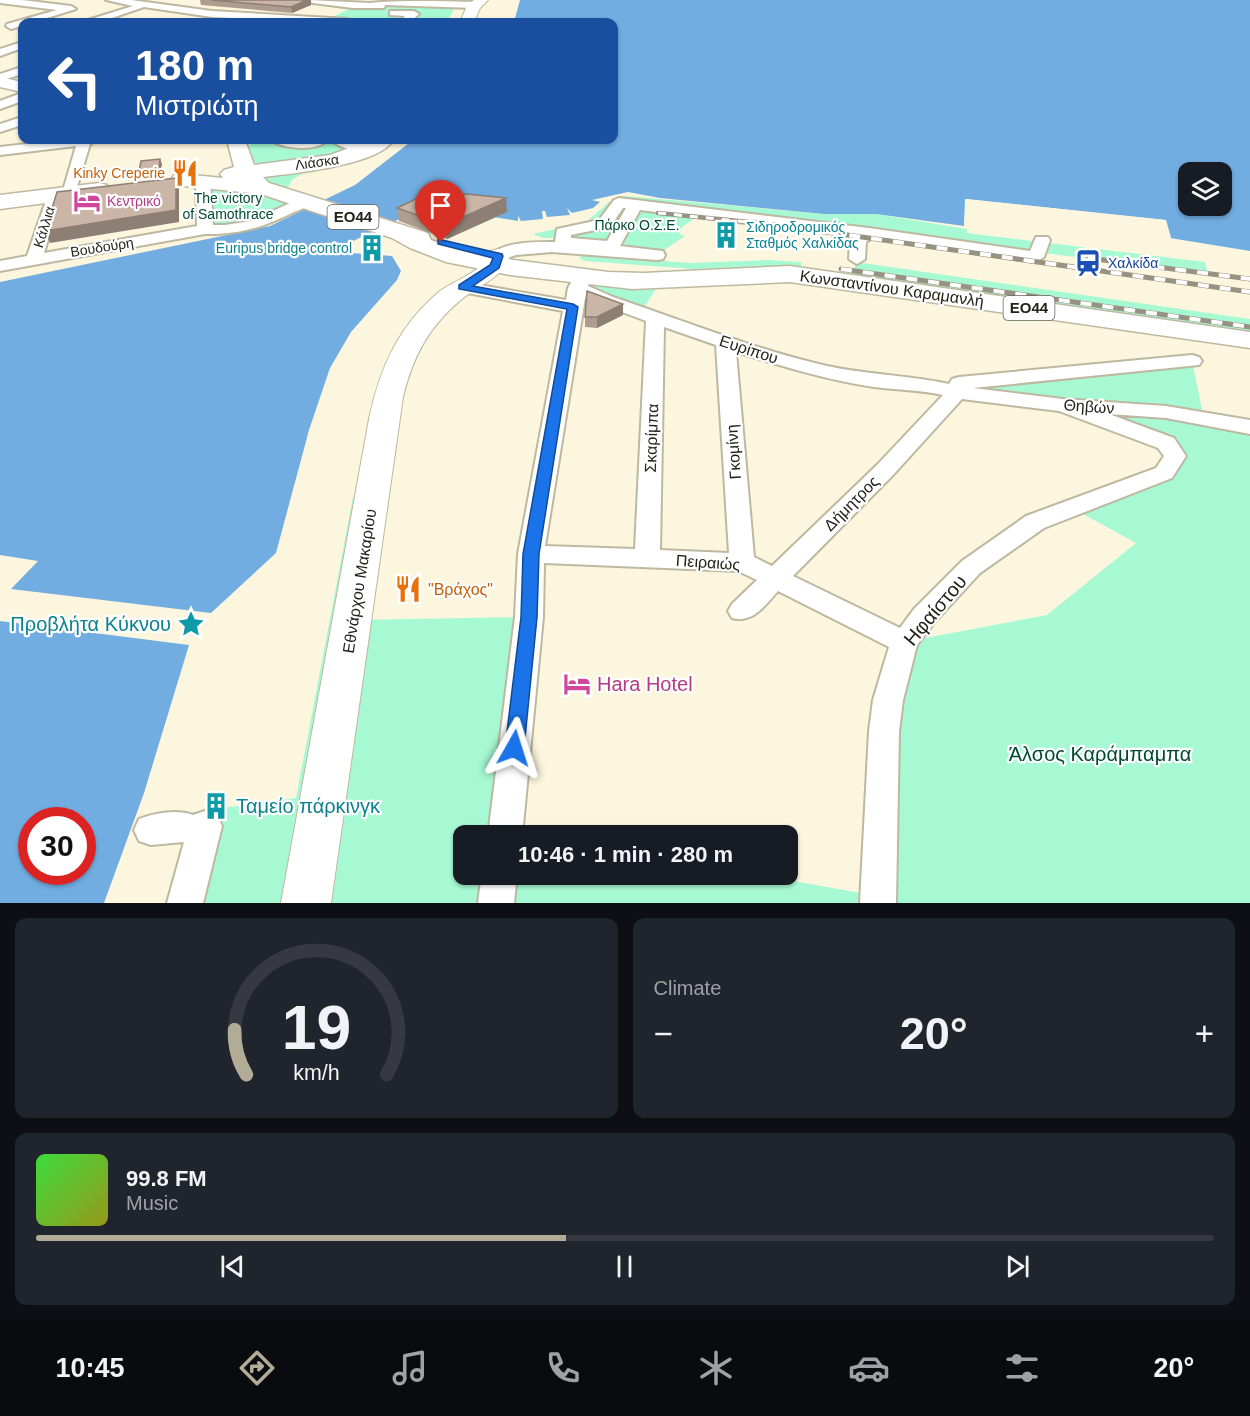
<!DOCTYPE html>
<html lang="en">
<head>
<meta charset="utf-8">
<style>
  body { margin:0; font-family:Arial,sans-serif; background:#20242c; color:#f1f3f6; height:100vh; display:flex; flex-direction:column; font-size:22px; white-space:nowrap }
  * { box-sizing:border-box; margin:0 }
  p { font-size:20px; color:#9ea1a6 }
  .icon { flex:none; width:33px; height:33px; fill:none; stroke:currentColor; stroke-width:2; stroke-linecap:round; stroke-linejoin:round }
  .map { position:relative; height:903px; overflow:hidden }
  .panel { display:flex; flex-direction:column; gap:15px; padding:15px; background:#0d0f14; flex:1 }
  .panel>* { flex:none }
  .hud { position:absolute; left:18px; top:18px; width:600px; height:126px; border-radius:12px; box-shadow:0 2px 4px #0004; background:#1a4fa0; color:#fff; overflow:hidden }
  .tools { position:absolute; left:1178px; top:162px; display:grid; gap:12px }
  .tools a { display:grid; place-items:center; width:54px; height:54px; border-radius:12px; background:#171b24; box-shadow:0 2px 4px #0004; font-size:30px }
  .speed { position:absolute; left:18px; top:807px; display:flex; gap:12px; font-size:30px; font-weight:700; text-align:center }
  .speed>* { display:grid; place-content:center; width:78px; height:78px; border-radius:50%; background:#171b24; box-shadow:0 2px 4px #0004; line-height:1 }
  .speed .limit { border:9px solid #d22; background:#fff; color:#111 }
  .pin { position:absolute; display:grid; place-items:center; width:51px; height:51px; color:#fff; margin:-62px -26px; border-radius:50% 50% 50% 0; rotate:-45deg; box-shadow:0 0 6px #0007 }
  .pin .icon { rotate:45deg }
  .me { position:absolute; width:66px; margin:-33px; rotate:6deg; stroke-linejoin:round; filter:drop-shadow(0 0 4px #0008) }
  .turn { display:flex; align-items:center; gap:21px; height:126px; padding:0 18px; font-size:27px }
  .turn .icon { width:78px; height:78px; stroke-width:2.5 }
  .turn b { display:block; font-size:42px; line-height:51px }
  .big { font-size:45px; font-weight:700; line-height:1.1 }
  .panel .tile { flex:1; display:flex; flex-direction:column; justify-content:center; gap:9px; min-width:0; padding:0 21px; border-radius:12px; background:#20242c }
  .panel .dial { align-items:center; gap:0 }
  .dial svg { height:156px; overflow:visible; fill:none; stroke:#363941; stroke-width:7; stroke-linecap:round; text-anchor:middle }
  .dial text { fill:#f1f3f6; stroke:none }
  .song { display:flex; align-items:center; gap:18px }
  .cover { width:72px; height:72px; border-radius:9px; background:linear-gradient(135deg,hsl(120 70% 55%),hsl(60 70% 35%)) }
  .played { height:6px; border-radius:3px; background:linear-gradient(90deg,#b2ac97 45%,#363941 45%) }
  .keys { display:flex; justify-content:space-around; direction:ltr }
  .heat { display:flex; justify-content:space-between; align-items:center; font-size:33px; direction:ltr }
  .panel .tiles { flex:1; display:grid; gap:15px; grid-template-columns:1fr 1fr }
  .tile:last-child { grid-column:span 2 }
  .trip { position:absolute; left:453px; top:825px; width:345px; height:60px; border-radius:12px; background:#171b24; box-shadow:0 2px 4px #0004; font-weight:700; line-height:60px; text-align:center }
  .tabs { display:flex; height:96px; justify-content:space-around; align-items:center; background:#090b0e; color:#9ea1a6 }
  .tabs .icon { width:42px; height:42px }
  .tabs .active { color:#b2ac97 }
  .tabs b { font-size:27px; color:#f1f3f6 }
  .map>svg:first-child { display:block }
</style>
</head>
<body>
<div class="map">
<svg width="1250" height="903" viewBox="0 0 1250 903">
  <rect width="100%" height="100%" fill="#fdf6de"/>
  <g fill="#a7f9d3">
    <polygon points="407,0 459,0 447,22 327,20 364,1 404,2"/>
    <path d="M260,140H371C344,154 279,172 250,161L246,147Z"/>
    <polygon points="290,166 309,169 292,180 287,189 305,201 266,220 205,229 203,181 208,177"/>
    <polygon points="625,196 824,214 876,214 967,229 967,233 1205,262 1208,274 967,243 693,213 691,221 683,226 679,234 685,236 657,255 553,248 553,238 543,238 533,234 586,222 609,202"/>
    <polygon points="582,255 690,263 768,260 801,262 801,267 766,266 693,269 585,261 579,258"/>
    <polygon points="856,262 1250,319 1250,340 851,282"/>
    <polygon points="582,277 661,281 641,312 577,288"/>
    <polygon points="1192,361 1204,419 1250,427 1250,903 171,903 193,812 296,798 353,497 357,497 353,620 529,617 506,828 545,835 464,836 464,874 759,875 878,896 904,642 1047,615 1136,543 1072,508 1164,473 1175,456 1063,405 927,385"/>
  </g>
  <g fill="#72ade1" fill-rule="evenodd">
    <path d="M520,0H1250V251L1170,238L1165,220L966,199L964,226L876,214H824L660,198L628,192L592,200L600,202L593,208L572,213L567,208L570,215L547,217L545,211H542L543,219L521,221L518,216V221L427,206L353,241L351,253L392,256L401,271L397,280L351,332L330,368L309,430L276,553L211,613L11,589L38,561L0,555V282L270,226L355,185L413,140H614V22H514ZM1188,172H1221V206H1188Z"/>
    <path d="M0,621L189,645L144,793L104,903H0ZM32,820H82V872H32Z"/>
  </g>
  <polygon fill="#fdf6de" points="965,199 1166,220 1172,241 1168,239 1163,223 968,202 967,227 964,226"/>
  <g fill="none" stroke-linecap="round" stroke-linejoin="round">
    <defs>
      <g id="street">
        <polygon points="0,0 22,0 71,6 76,9 34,22 22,22 22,26 11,29 6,26 7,24 57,10 0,3"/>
        <polygon points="106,0 131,0 212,11 348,19 353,22 306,22 212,17 144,7 100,22 87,22 88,20 133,6"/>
        <path d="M308,0L370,3C395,0 447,1 475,2L480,5L475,8L385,5L384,8H353L313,3Z"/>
        <polygon points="390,11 414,11 419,14 410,22 400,22 405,16 390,15"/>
        <polygon points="22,42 22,48 0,56 0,49"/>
        <polygon points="22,67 22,74 0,81 0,74"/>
        <polygon points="22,93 22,101 0,109 0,101"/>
        <polygon points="22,117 22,125 0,132 0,124"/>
        <polygon points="61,140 97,140 90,144 74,197 69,198 62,194 76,146 0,155 0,147"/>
        <path d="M271,140H323L325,142C314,152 280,148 271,140Z"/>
        <path d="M331,140H348L378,145L380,148C370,157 340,149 331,140Z"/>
        <path d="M203,177L210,181L213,225H225L258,220L260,217L305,196L313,201C308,207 299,210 292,213C264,227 238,235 205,234L0,271V261L27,256L49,192H59L61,195L44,253L197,226L196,181Z"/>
        <path d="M619,198L869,228L1030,251L1036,237H1048L1050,240L1044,257L1036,262L872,238L866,242L865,259L857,264L849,259L850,240L853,236L640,210L620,246L663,251L665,255L663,259L657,260L552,252L516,255L498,261L490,256C502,241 537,242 555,242L557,229L599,220L614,200ZM623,208H626L607,241L571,238V235L610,227Z"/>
        <path d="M582,272L588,273L591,277L588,286L613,297C684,321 754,349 827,366C868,375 909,375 949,384L952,379L959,377L1192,355L1199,357L1202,361L1199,365L973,388L1063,399L1166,406L1250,420V434L1166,418L1109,414L1174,438L1186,456L1172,478L1044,528L980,573L934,623L917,645L903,700L899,731L896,903H860L869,731L873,700L889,647L778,591C765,605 753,624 732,618L728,611L732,604L757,580L738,571L544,563L543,617L522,836H488L515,617L518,554L563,311L462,292L456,291L453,287L456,283L462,282L566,300L568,288L576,273ZM585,298L646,321L635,549L545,546ZM664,327L716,345L729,553L660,550ZM736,352C781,366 827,380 874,387C897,390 920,390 943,395L877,465L772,566L754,557ZM962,399L1059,411L1158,448L1164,456L1156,468L1026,516L962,561L914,609L900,628L793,576L893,475Z"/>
        <path d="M205,811L217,815L222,826L203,903H167L184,842L151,845L139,841L134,830L139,819C155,813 177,809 193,815Z"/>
        <polygon points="482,874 517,874 514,903 478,903"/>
      </g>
      <g id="secondary">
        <polygon points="474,0 488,0 480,8 474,22 460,22 467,6"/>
        <path d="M498,249L506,251L510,256C502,279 480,284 462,299C429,326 413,356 403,397L331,903H281L369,419C380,367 399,325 440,291C452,282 475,274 483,263C486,260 487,255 490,251Z"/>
      </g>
      <g id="primary">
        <polygon points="0,77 22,82 22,92 0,87"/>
        <path d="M227,140H245L254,165L330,155L371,140H393C380,165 291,174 263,177L269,183L428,233L431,240L463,251L491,257L608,272L644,273L790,266L1250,332V348L790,282L632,289L510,275L446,262L410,248L392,238L261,194L174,185L171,180L174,175L182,174L223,178L220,174L224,170L234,167Z"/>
        <polygon points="99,183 107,185 110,190 107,195 0,209 0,195"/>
      </g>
    </defs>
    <use href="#street" stroke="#beb8a1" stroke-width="4"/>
    <use href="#secondary" stroke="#beb8a1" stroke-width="2"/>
    <use href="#primary" stroke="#beb8a1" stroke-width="3"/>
    <use href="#street" fill="#fff" fill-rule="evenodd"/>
    <use href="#secondary" fill="#fff" fill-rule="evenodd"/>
    <use href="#primary" fill="#fff" fill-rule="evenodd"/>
    <defs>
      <polyline id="rail-far1" points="658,213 798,227"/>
      <g id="rail">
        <polyline points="784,226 1250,292"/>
        <polyline points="1088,258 1250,279"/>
        <polyline points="841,269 1250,327"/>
      </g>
    </defs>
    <use href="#rail-far1" stroke="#979282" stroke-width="4.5"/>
    <use href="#rail" stroke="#979282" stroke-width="5"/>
    <use href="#rail-far1" stroke="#fff" stroke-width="3" stroke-dasharray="8" stroke-linecap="butt"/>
    <use href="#rail" stroke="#fff" stroke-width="4" stroke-dasharray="11" stroke-linecap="butt"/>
  </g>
  <g fill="#ae9c8f">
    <polygon points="200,0 311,0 311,5 292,13 201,5"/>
    <polygon points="397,208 507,212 447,239 399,221"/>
    <polygon points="623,315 597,328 585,327 585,317"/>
  </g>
  <g fill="#8d7f74">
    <polygon points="307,0 311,0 311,5 292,13 291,7"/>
    <polygon points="160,159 162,164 160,174 141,176 139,171"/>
    <polygon points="176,178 179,189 179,222 50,243 45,231"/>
    <polygon points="506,198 507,212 447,239 445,225"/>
    <polygon points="623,304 623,315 597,328 597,317"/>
  </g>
  <g fill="#cab5a6" stroke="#8d7f74" stroke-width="1.5">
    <polygon points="211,0 307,0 291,7"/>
    <polygon points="160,159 159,169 139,171 141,161"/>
    <polygon points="176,178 176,210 45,231 57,192"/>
    <polygon points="467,194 506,198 445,225 397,208 422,196"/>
    <polygon points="587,291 623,304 597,317 585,317"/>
  </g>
  <polygon fill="#1a73e8" stroke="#114b97" stroke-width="1.5" points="438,239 502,254 503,256 499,268 473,286 573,304 578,307 539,554 537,617 524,748 521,754 514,756 508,754 505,748 521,617 523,554 567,309 459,289 459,285 490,265 493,258 438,244"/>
  <defs>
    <symbol id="restaurant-bare" viewBox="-9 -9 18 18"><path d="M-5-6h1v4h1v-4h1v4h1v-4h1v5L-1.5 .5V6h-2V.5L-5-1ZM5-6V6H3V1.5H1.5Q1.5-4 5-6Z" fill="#e8710a" stroke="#fff" stroke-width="2.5" paint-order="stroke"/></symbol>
    <symbol id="hotel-bare" viewBox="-9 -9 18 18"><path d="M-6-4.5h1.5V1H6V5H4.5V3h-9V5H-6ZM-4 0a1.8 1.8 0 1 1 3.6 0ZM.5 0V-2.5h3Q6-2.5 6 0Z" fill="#d1479c" stroke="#fff" stroke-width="2.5" paint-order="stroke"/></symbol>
    <symbol id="building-bare" viewBox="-9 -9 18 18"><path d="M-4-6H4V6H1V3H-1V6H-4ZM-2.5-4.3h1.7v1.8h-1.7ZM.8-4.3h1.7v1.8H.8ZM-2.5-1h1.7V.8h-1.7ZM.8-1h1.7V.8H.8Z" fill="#0f9aa8" stroke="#fff" stroke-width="2.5" paint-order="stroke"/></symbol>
    <symbol id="station-bare" viewBox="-9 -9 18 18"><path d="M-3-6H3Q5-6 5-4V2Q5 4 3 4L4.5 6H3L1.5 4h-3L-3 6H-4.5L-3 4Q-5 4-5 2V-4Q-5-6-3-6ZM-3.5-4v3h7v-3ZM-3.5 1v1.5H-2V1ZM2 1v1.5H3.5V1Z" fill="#1a4fb4" stroke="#fff" stroke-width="2.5" paint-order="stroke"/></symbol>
    <symbol id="sight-bare" viewBox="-9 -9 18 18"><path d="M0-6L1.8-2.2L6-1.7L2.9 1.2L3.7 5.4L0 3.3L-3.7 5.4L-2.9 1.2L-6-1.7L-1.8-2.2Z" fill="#0f9aa8" stroke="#fff" stroke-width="2.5" paint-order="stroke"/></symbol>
  </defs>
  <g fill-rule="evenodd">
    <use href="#restaurant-bare" x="166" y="154" width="38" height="38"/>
    <use href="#hotel-bare" x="68" y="182" width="38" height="38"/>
    <use href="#building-bare" x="707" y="216" width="38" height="38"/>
    <use href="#building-bare" x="353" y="229" width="38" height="38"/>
    <use href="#station-bare" x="1069" y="244" width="38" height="38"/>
    <use href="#restaurant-bare" x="389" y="570" width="38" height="38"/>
    <use href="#sight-bare" x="172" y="605" width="38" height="38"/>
    <use href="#hotel-bare" x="558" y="665" width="38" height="38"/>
    <use href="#building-bare" x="197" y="787" width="38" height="38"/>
  </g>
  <g text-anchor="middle" stroke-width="4.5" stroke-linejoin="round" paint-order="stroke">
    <g font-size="14" fill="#25221a" stroke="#fff">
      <text transform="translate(317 162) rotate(-8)" y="5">Λιάσκα</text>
      <text transform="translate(44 227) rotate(-73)" y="5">Κάλλια</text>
      <text transform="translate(102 247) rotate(-9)" y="5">Βουδούρη</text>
    </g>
    <g font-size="14" fill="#c56008" stroke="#fff" text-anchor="end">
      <text x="165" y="178">Kinky Creperie</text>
    </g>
    <g font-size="14" fill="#004932" stroke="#fff">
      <text x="228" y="203">The victory<tspan x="228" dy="16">of Samothrace</tspan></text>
      <text x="637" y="230">Πάρκο Ο.Σ.Ε.</text>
    </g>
    <g font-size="14" fill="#b23c85" stroke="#fff" text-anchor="start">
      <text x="107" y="206">Κεντρικό</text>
    </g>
    <g font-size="14" fill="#0d838f" stroke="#fff" text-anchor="start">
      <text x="746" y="232">Σιδηροδρομικός<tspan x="746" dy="16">Σταθμός Χαλκίδας</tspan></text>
      <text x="352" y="253" text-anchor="end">Euripus bridge control</text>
    </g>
    <g font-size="14" fill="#164399" stroke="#fff" text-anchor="start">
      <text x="1108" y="268">Χαλκίδα</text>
    </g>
    <g fill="#fff" stroke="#66645f" stroke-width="1.5">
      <rect x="327.5" y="205" width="51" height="24" rx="4.5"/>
      <rect x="1003.5" y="296" width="51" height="24" rx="4.5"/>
    </g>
    <g font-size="15" font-weight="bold" fill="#25221a">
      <text x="353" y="222">ΕΟ44</text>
      <text x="1029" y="313">ΕΟ44</text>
    </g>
    <g font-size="16" fill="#25221a" stroke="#fff">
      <text transform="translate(892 288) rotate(8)" y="6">Κωνσταντίνου Καραμανλή</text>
      <text transform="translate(749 349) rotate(18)" y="6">Ευρίπου</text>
      <text transform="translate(1089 406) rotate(4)" y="6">Θηβών</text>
      <text transform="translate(651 438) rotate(-88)" y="6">Σκαρίμπα</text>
      <text transform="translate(733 452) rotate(-94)" y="6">Γκομίνη</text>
      <text transform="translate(851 503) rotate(-45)" y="6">Δήμητρος</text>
      <text transform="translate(708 562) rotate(4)" y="6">Πειραιώς</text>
      <text transform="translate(359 581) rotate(-81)" y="6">Εθνάρχου Μακαρίου</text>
    </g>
    <g font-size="16" fill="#c56008" stroke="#fff" text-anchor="start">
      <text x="428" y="595">"Βράχος"</text>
    </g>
    <g font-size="20" fill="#25221a" stroke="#fff">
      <text transform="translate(935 610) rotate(-50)" y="7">Ηφαίστου</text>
    </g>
    <g font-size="20" fill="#0d838f" stroke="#fff" text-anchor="end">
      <text x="171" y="631">Προβλήτα Κύκνου</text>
      <text x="236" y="813" text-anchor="start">Ταμείο πάρκινγκ</text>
    </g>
    <g font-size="20" fill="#b23c85" stroke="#fff" text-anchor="start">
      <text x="597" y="691">Hara Hotel</text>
    </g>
    <g font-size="20" fill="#004932" stroke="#fff">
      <text x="1100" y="761">Άλσος Καράμπαμπα</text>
    </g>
  </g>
</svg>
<div class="tools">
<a><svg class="icon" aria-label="layers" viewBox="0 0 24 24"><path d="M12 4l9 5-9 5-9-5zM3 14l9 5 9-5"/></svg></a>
</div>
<div class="speed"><div class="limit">30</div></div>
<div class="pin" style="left:441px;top:242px;background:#d93025"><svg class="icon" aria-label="arrive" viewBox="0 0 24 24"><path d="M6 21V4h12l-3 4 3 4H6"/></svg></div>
<svg class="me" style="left:514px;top:748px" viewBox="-20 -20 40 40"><path d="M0-17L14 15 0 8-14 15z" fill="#1a73e8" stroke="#fff" stroke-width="4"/></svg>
<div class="trip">10:46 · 1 min · 280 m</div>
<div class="hud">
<div class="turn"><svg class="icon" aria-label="left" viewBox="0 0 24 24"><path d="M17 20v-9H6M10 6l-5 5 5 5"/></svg><div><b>180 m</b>Μιστριώτη</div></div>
</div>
</div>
<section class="panel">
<div class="tiles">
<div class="tile dial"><svg viewBox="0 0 100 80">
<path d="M14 69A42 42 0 1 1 86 69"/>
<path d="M14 69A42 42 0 0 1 8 46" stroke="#b2ac97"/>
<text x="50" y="56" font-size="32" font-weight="700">19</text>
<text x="50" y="72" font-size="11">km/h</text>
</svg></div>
<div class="tile"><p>Climate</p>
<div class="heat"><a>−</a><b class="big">20°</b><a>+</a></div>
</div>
<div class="tile">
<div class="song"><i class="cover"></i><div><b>99.8 FM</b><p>Music</p></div></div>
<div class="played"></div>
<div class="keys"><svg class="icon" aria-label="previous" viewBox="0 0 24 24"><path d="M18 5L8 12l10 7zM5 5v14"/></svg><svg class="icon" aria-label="pause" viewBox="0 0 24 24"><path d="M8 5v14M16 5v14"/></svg><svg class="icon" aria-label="next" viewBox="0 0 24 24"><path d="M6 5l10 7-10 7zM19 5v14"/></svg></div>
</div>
</div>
</section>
<nav class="tabs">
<b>10:45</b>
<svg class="icon active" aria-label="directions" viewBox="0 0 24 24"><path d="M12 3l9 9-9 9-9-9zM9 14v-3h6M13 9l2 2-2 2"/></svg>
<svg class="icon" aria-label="music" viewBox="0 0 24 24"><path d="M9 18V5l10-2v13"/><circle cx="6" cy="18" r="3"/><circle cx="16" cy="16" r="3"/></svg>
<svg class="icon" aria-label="phone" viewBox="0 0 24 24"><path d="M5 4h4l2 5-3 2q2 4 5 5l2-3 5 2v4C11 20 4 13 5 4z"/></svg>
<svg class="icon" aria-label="climate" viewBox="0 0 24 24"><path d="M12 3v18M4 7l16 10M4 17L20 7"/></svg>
<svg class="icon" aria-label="car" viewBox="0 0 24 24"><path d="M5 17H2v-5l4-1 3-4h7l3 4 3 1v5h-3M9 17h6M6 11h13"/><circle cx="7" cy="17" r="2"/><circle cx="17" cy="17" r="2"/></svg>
<svg class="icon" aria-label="filters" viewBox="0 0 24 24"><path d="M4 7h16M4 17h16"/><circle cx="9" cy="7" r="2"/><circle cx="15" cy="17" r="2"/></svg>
<b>20°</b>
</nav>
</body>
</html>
